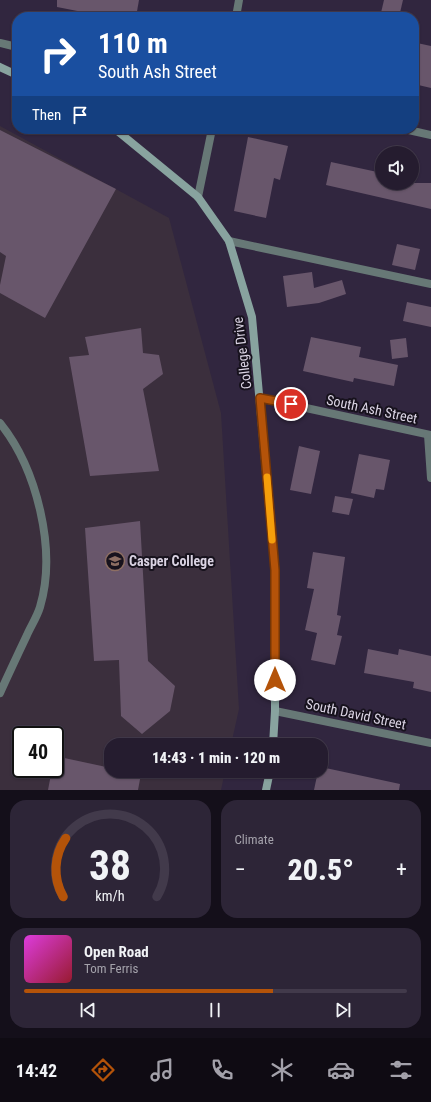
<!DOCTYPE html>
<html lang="en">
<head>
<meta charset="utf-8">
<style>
  body { margin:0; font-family:"Roboto Condensed",sans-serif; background:#2d2537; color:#f1f3f6; height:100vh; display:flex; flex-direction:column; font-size:15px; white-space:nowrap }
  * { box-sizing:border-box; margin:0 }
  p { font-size:13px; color:#a3a1aa }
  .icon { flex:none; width:22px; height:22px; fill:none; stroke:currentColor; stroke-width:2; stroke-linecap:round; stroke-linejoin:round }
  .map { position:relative; height:790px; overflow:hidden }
  .side { display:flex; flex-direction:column; gap:10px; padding:10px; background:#140f1a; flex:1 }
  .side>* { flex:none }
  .banner { position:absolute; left:12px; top:12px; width:407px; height:122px; border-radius:16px; box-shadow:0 1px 3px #0004,0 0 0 1px #423a4b; background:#1a4fa0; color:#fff; overflow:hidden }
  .controls { position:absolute; left:375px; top:146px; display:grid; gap:8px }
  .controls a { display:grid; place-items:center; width:44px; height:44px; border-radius:50%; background:#251c2f; box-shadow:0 1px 3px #0004,0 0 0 1px #423a4b; font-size:20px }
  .speed { position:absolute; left:12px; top:726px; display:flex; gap:8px; font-size:20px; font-weight:700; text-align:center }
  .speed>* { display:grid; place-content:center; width:52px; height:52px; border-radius:50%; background:#251c2f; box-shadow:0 1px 3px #0004,0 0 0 1px #423a4b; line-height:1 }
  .speed .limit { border:2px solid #111; border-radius:6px; background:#fff; color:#111 }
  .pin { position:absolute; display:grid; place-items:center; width:34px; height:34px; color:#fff; margin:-17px; border:2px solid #fff; border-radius:50%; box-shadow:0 1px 4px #0007 }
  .me { position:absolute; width:44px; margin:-22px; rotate:0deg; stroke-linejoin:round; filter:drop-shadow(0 0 3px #0008) }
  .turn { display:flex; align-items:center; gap:14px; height:84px; padding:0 20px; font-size:18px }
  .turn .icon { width:52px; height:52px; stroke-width:2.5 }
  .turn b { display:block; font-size:28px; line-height:34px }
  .then { display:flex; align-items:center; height:38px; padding:0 20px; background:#0003; gap:8px; font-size:15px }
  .big { font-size:30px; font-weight:800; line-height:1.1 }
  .side .tile { flex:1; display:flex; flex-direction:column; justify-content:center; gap:6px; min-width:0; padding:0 14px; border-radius:16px; background:#2d2537 }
  .side .dial { align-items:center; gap:0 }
  .dial svg { height:104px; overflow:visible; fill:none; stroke:#423a4b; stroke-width:7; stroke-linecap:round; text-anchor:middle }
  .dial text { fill:#f1f3f6; stroke:none }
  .song { display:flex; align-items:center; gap:12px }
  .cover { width:48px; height:48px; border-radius:6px; background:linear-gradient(135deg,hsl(300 70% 55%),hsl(350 70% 35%)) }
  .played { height:4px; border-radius:2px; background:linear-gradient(90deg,#b45309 65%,#423a4b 65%) }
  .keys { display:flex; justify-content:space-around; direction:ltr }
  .heat { display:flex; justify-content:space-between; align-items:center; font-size:22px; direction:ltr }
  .side .tiles { flex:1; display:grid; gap:10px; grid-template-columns:1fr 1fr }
  .tile:last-child { grid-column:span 2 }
  .trip { position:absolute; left:104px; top:738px; width:224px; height:40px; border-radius:16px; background:#251c2f; box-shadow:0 1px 3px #0004,0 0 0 1px #423a4b; font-weight:800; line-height:40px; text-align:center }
  .dock { display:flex; height:64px; justify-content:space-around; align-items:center; background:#0f0b13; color:#a3a1aa }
  .dock .icon { width:28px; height:28px }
  .dock .current { color:#b45309 }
  .dock b { font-size:18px; color:#f1f3f6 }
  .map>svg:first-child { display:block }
</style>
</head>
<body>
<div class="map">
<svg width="431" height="790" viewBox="0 0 431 790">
  <rect width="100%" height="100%" fill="#31263f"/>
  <path fill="#3b2f3d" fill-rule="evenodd" d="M0,126L169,218L221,413L239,709L231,745H111V771H225L221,790H0ZM21,735H55V769H21Z"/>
  <g fill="#68566b">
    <polygon points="57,0 139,0 136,17 108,17 57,7"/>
    <polygon points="384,0 403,0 399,17 380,17"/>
    <polygon points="417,43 431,46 431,88 414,84 414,56"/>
    <polygon points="0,130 116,189 45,318 0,293 0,285 6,256 0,252"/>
    <polygon points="248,137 288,146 280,180 274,178 266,218 234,211"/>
    <polygon points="331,162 382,173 382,183 431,183 431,209 326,185"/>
    <polygon points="397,244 420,249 415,270 392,265"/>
    <polygon points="312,272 314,288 342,280 346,294 319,303 287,307 283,276"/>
    <polygon points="407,302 431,307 431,327 403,321"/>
    <polygon points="141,328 143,353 159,355 163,374 143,389 159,471 90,476 69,357 89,355 85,337"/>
    <polygon points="311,337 361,347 359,357 398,365 394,386 354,378 353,382 303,371"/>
    <polygon points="406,338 408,357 392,359 390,340"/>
    <polygon points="299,446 320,451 311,494 290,490"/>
    <polygon points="359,454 390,460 384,490 376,489 374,498 351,493"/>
    <polygon points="335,496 353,499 349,515 332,512"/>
    <polygon points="140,521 148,661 175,686 170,711 142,734 121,716 119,660 94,661 85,528"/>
    <polygon points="313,552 345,557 337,615 341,616 337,635 342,636 335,665 311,660 317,633 305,630 314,589 307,588"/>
    <polygon points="368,649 398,655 399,649 431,656 431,692 413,688 414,682 364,673"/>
    <polygon points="55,756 111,768 111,771 128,771 141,774 138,790 48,790 52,769 55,769"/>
    <polygon points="321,767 400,784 399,790 314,790 318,771 321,771"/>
  </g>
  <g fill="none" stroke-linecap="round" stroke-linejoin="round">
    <g stroke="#677876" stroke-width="8">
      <polyline points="229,241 431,284"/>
      <polyline points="428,435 431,478"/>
    </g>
    <g stroke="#677876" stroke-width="8">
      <polyline points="236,17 239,0"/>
      <polyline points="0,43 17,47"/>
      <polyline points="404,129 431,135"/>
      <polyline points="198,197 212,129"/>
      <polyline points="260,398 431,435"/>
      <path d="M0,423C37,469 57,550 40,607C37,617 31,626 27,635C18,654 9,673 0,693"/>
      <polyline points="275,711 431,743"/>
    </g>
    <g stroke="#88a39f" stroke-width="8">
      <polyline points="0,67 17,75"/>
      <polyline points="115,129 198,197 229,241 252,317 275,570 275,711 273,745"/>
      <polyline points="266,790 270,771"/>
    </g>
  </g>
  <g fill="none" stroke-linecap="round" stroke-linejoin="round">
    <defs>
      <polyline id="route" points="275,680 275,570 260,398 291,404"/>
    </defs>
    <use href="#route" stroke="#753606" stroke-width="10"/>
    <use href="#route" stroke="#b45309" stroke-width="7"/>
    <polyline stroke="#f59e0b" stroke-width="7" points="267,477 272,540"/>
  </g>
  <defs>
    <symbol id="university-ring" viewBox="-11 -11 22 22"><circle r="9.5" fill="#17121d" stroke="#8d6e63" stroke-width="1.5"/><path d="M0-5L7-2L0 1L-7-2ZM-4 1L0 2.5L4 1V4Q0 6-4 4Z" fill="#8d6e63"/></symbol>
  </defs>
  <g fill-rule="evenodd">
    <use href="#university-ring" x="104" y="550" width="22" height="22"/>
  </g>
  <g text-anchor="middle" stroke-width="4" stroke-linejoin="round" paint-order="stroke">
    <g font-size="14" fill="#dad3e3" stroke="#17121d">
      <text transform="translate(242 353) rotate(-97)" y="5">College Drive</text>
      <text transform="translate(372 409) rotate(12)" y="5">South Ash Street</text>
      <text transform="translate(356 714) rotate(12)" y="5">South David Street</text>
    </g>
    <g font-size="14" font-weight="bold" fill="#dad3e3" stroke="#17121d" text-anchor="start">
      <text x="129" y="566">Casper College</text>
    </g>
  </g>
</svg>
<div class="controls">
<a><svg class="icon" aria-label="sound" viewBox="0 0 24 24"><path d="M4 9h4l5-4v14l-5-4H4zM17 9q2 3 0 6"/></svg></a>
</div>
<div class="speed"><div class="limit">40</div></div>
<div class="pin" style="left:291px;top:404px;background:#d93025"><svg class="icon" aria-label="arrive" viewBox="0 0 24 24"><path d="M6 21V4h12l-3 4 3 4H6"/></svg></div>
<svg class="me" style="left:275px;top:680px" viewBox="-20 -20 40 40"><circle r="19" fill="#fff"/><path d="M0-13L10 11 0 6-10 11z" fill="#b45309"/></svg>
<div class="trip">14:43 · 1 min · 120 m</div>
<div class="banner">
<div class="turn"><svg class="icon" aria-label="right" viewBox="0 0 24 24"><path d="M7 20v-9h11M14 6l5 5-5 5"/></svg><div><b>110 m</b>South Ash Street</div></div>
<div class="then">Then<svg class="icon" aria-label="arrive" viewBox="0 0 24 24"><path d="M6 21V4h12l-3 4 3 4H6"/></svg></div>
</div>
</div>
<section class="side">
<div class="tiles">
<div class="tile dial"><svg viewBox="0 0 100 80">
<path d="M14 69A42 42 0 1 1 86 69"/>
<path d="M14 69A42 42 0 0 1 16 24" stroke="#b45309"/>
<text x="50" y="56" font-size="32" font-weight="700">38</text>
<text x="50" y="72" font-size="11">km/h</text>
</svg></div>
<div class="tile"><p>Climate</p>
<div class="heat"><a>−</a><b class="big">20.5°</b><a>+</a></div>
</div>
<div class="tile">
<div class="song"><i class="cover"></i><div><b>Open Road</b><p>Tom Ferris</p></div></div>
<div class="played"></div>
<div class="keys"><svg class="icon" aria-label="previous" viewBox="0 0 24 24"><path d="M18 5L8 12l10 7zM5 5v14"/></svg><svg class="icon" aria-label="pause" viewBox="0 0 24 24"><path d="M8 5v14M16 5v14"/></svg><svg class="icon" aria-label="next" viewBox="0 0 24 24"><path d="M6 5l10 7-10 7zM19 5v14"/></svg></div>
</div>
</div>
</section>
<nav class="dock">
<b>14:42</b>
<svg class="icon current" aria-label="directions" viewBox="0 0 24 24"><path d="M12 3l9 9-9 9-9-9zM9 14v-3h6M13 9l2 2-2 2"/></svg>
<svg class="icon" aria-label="music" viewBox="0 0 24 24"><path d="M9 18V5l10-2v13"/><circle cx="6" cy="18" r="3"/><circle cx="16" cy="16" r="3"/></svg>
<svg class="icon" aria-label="phone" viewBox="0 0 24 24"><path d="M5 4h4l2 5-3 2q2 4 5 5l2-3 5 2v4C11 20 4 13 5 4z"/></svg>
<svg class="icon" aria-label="climate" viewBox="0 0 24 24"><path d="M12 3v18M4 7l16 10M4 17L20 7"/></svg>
<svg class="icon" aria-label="car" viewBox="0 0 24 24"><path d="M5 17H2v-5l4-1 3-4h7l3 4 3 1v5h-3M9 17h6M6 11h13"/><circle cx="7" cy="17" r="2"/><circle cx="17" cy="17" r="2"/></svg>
<svg class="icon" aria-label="filters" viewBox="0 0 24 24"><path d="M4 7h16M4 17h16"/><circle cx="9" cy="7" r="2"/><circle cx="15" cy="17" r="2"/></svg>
</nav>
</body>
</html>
